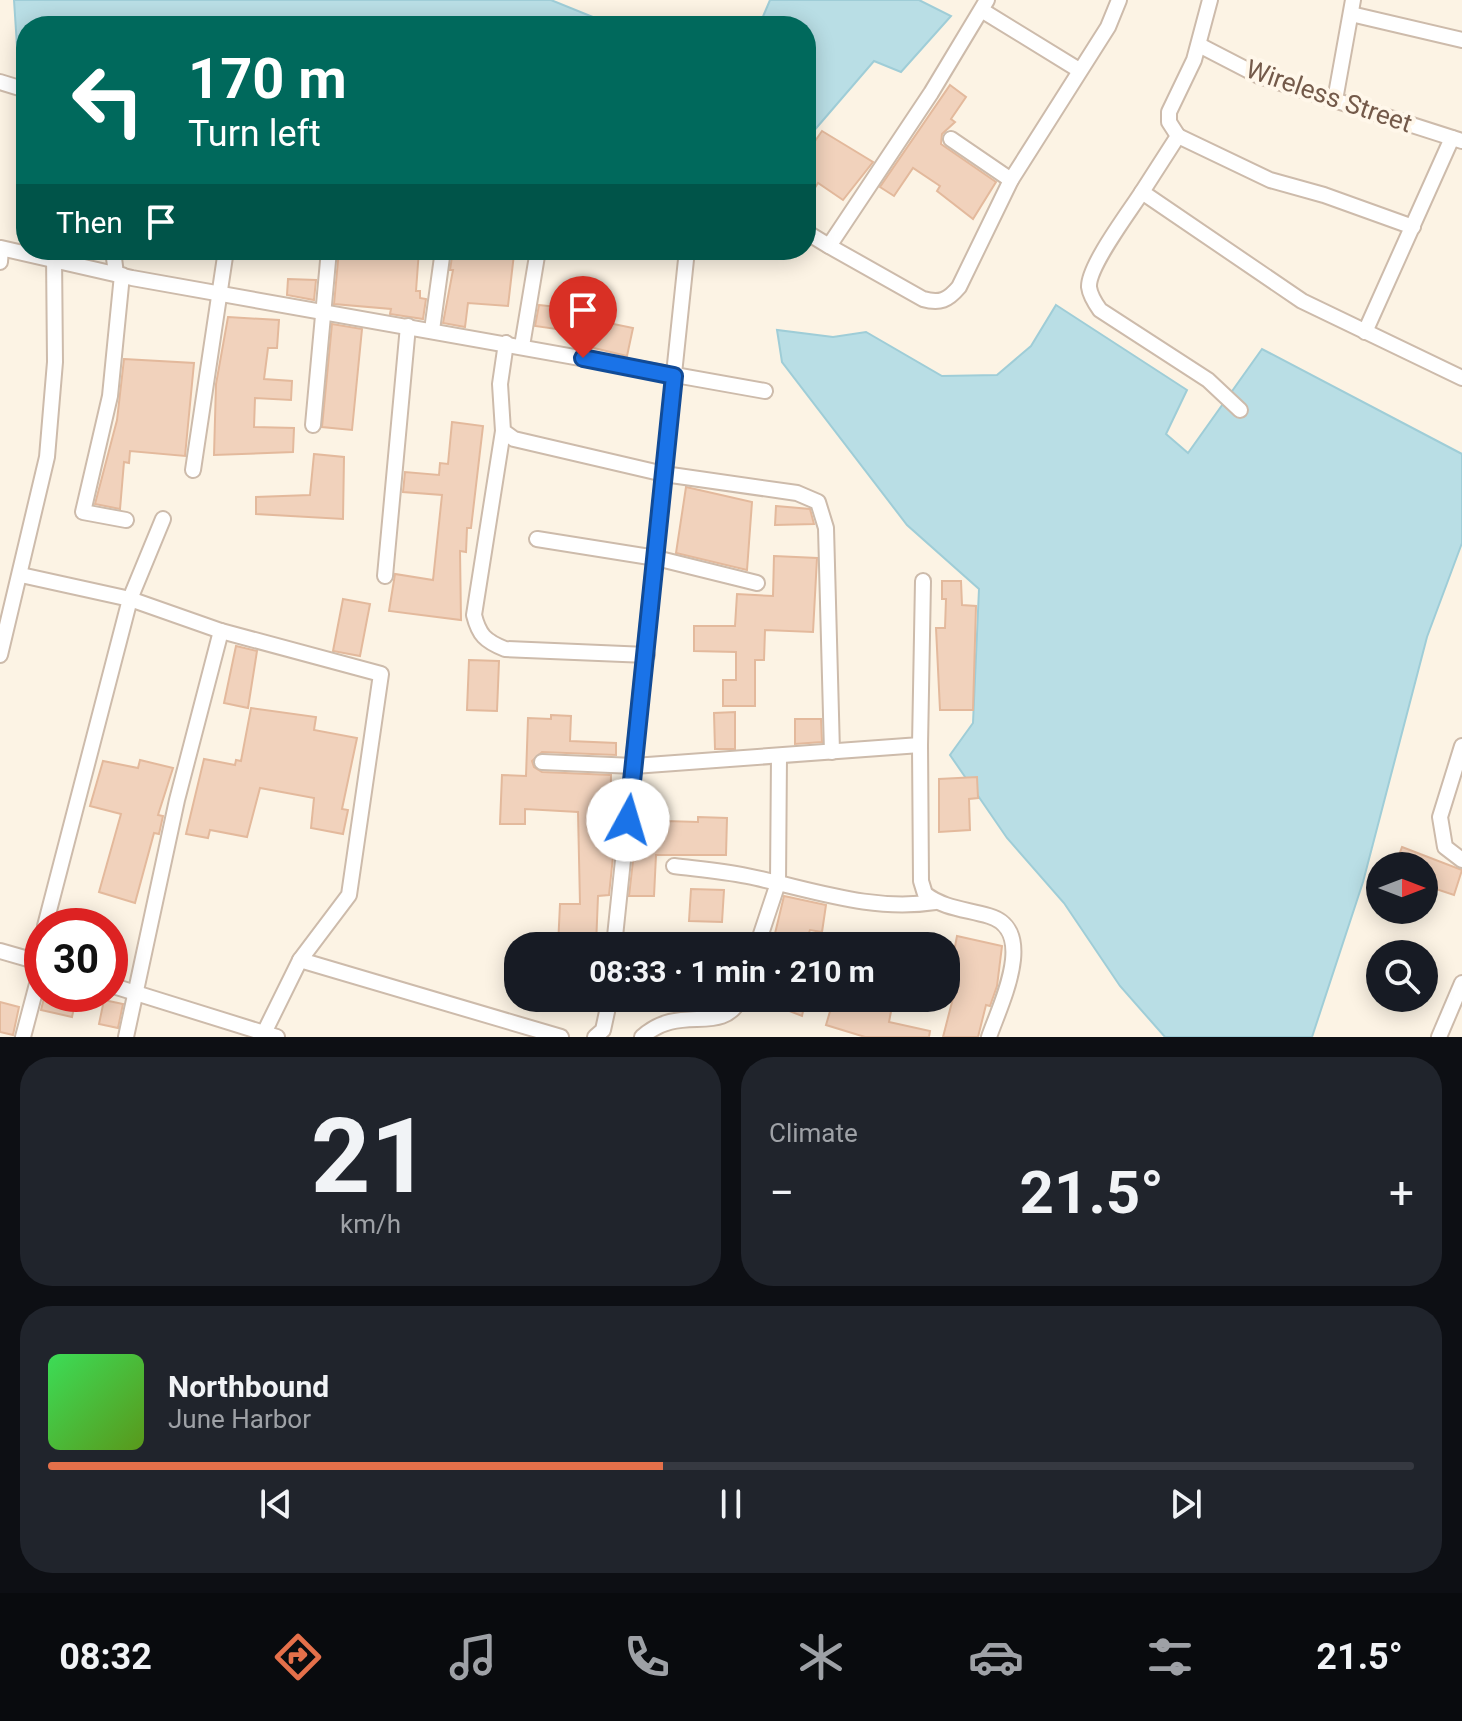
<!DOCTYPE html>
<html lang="en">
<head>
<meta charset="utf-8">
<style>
  body { margin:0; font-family:Roboto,sans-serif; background:#20242c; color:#f1f3f6; height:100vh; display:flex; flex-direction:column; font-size:30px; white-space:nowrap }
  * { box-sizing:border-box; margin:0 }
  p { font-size:26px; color:#9ea1a6 }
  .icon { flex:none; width:44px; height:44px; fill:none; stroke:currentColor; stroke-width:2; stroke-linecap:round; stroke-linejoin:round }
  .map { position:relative; height:1037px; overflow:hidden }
  .panel { display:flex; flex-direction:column; gap:20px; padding:20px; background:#0d0f14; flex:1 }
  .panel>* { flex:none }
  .banner { position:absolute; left:16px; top:16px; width:800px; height:244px; border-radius:32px; box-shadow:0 4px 20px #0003; background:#00695c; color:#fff; overflow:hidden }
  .needle { width:52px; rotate:90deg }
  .fabs { position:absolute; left:1366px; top:852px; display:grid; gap:16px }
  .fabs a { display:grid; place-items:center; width:72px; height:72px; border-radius:50%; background:#171b24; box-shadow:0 4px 20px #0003; font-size:40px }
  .speed { position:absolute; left:24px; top:908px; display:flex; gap:16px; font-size:40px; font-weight:700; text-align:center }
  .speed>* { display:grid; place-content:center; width:104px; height:104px; border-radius:50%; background:#171b24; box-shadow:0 4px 20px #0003; line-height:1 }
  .speed .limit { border:12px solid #d22; background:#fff; color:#111 }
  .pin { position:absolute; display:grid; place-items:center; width:68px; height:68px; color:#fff; margin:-82px -34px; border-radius:50% 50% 50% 0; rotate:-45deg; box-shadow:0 0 8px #0007 }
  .pin .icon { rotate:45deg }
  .me { position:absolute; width:88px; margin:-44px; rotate:6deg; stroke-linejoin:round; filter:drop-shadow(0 0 6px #0008) }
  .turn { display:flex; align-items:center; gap:28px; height:168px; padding:0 40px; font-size:36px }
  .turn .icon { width:104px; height:104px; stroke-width:2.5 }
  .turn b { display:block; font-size:56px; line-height:68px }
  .then { display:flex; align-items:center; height:76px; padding:0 40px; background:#0003; gap:16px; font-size:30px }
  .big { font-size:60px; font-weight:700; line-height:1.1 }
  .panel .widget { flex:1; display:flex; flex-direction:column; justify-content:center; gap:12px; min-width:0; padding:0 28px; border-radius:32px; background:#20242c }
  .panel .dial { align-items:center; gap:0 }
  .dial b { font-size:104px; line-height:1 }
  .song { display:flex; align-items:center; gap:24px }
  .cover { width:96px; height:96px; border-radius:12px; background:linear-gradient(135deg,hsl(130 70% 55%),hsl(90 70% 35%)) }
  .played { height:8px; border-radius:4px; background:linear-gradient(90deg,#e5704a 45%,#363941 45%) }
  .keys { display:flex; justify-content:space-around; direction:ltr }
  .heat { display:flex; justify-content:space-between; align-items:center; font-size:44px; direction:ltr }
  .panel .tiles { flex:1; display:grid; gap:20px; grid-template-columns:1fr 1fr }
  .widget:last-child { grid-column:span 2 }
  .trip { position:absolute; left:504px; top:932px; width:456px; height:80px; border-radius:32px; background:#171b24; box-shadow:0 4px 20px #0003; font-weight:700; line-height:80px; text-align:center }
  .menu { display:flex; height:128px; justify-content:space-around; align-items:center; background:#090b0e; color:#9ea1a6 }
  .menu .icon { width:56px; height:56px }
  .menu .selected { color:#e5704a }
  .menu b { font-size:36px; color:#f1f3f6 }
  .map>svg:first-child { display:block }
</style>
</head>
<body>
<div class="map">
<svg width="1462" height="1037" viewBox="0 0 1462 1037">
  <rect width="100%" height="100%" fill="#fcf3e4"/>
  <g fill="#b9dee5" stroke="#9fcdd7" stroke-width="2">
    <polygon points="14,0 551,0 615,26 26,26 26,65 18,61"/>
    <polygon points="770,0 919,0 951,16 901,72 874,61 806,140 806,26 759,26"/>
    <polygon points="1056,305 1187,390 1166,434 1188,453 1262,349 1462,454 1462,543 1427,637 1363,882 1312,1037 1165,1037 1120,986 1064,903 1007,838 950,755 973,723 979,589 907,525 782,362 777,330 833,337 866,332 942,376 997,375 1031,346"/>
  </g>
  <g fill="#f1d2bc" stroke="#e3b99c" stroke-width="2">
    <polygon points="950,85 966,97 951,119 955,122 942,134 941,144 996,182 973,219 937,191 940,186 913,168 894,196 880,187"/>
    <polygon points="822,131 873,162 843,200 818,183 806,202 806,154"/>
    <polygon points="339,250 419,250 416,291 420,291 420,298 426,299 423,319 390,314 391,309 334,304"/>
    <polygon points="453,250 514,254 508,306 468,303 465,327 443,323 453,270 450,270"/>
    <polygon points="288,279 316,280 314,300 287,295"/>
    <polygon points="539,305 567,308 595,315 594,320 633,328 627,356 569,342 571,331 535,326"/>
    <polygon points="228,317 279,320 277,348 268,348 264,379 292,381 291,400 255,398 254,427 294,428 293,452 214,455 216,384"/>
    <polygon points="332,324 362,329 352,430 322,427"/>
    <polygon points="124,359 194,363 185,456 130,451 129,463 124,462 120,509 95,504 117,420"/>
    <polygon points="452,422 483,426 471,528 467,528 466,552 460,551 461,620 389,611 395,574 433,580 442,495 403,492 405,472 439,475 440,463 448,464"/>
    <polygon points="314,454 344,457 343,519 256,514 256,497 310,495"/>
    <polygon points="686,487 752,502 747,570 676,553"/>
    <polygon points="776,506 810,509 814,524 775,525"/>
    <polygon points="774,556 817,558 813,632 765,630 764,660 755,660 755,706 723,706 723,680 736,680 736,652 694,651 694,626 735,626 737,594 773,596"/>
    <polygon points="942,581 961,581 962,605 976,606 973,710 940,710 936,628 945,628 946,599 942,599"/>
    <polygon points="343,599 370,604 360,656 333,651"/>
    <polygon points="236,646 257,651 248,708 224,703"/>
    <polygon points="469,660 499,661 497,711 467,710"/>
    <polygon points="251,708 316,717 314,730 357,738 342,809 348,810 343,834 311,828 314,798 260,788 247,837 210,830 208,838 186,834 204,759 235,765 236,760 241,761"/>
    <polygon points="735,712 735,749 715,749 714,713"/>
    <polygon points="551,715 571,716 570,741 616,743 616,755 542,752 532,761 534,767 542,772 611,775 610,828 616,828 609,895 598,896 596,946 558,946 560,904 580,904 578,812 525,809 525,824 500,824 502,775 526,776 528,718 551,719"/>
    <polygon points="795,719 821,719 822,742 795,744"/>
    <polygon points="140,760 173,768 158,815 163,816 159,834 154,833 135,903 99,892 121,814 90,806 103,761 138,768"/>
    <polygon points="977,777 978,798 969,799 970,830 939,832 939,779"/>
    <polygon points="698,817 727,818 726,855 656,855 654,896 629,896 637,826 666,828 666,821 698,822"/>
    <polygon points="1402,847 1462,870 1454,895 1424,885 1424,866 1395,866"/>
    <polygon points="691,889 724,890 722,922 689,921"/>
    <polygon points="784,896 826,905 822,932 810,930 804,946 772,946"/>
    <polygon points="957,936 1002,946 997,986 990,1006 986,1005 978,1037 943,1037 953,998 946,997 946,993"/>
    <polygon points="45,994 77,994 72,1017 41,1010"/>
    <polygon points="756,998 806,998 802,1016"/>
    <polygon points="834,998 893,1001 889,1022 930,1031 929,1037 865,1037 826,1025"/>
    <polygon points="104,1000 123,1004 118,1028 99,1024"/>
    <polygon points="0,1002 19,1007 13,1035 0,1032"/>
  </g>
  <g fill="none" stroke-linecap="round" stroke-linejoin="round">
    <defs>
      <g id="minor">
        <polyline points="1210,0 1194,60 1169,112 1169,122 1178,136 1142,192 1302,301 1462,378"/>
        <polyline points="983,11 1079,70"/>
        <polyline points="1351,14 1462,40"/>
        <polyline points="1199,45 1259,76 1462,141"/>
        <polyline points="0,82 26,90"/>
        <polyline points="1335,100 1353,0"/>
        <polyline points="1178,136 1270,180 1324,195 1413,227"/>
        <polyline points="951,139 1011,180"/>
        <path d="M1142,192C1130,211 1088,266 1089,287C1090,295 1095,303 1100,310L1208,380L1240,410"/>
        <polyline points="806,232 829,246 931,93 987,0"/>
        <path d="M829,246L923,299C940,304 948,300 959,287L1011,180L1108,27L1119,0"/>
        <polyline points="113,250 116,274"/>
        <polyline points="0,262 1,248 132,278 765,391"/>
        <polyline points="122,275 110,396 83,512 126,520"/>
        <polyline points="432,330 443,250"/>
        <polyline points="1365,332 1452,138"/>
        <polyline points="506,343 500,384 503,431 514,439 664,474 797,493 818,502 826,528 832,752"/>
        <polyline points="522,346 538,250"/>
        <polyline points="313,425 329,250"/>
        <path d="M503,431L474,615C479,635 485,641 505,649L647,655"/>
        <polyline points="193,470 226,250"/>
        <polyline points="537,539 656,558 757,583"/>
        <polyline points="21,575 130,599 221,631 381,674 349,895 300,960"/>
        <polyline points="385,576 408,326"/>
        <polyline points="0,655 47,457 55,362 54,254"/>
        <path d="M920,745L921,881L925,894C945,909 966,909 989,916C1038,930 1000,1005 989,1037"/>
        <polyline points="1462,746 1440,817 1445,847 1462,860"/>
        <polyline points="542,762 634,766 920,745 923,581"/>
        <path d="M674,866C698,869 723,871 747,876C811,889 870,912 935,902"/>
        <polyline points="45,926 130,599 163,519"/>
        <polyline points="614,946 687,250"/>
        <polyline points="757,946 778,883 779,756"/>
        <polyline points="0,951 42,963"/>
        <polyline points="35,961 42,936"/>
        <polyline points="110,985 277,1037"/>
        <polyline points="264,1033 300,960 561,1037"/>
        <polyline points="23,1037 42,965"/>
        <polyline points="126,1037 177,800 221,631"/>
        <polyline points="595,1037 603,1030 610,998"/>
        <path d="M642,1037C681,1002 721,1037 741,998"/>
        <polyline points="1439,1037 1462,983"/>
      </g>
    </defs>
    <use href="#minor" stroke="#cdbbab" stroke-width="18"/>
    <use href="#minor" stroke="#fff" stroke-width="14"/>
  </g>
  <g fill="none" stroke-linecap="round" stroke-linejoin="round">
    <defs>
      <polyline id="route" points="583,358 674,376 628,820"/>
    </defs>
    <use href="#route" stroke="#114b97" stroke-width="20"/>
    <use href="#route" stroke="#1a73e8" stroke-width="14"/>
  </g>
  <g text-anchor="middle" stroke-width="8" stroke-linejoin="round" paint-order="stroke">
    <g font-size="26" fill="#745a4a" stroke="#fff7ea">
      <text transform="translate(1329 96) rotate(19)" y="9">Wireless Street</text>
    </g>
  </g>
</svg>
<div class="fabs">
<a><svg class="needle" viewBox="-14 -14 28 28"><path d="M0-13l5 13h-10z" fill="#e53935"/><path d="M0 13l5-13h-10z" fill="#9ea1a6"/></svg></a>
<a><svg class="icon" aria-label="search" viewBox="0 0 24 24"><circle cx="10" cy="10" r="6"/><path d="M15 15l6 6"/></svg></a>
</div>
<div class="speed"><div class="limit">30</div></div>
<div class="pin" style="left:583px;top:358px;background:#d93025"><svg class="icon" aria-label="arrive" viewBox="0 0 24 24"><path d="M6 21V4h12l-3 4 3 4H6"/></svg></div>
<svg class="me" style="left:628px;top:820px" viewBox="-20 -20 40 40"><circle r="19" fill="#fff"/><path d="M0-13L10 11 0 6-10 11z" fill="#1a73e8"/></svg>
<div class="trip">08:33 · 1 min · 210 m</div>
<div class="banner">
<div class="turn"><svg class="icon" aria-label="left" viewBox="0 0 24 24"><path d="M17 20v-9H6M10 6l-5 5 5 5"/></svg><div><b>170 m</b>Turn left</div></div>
<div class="then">Then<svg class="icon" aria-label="arrive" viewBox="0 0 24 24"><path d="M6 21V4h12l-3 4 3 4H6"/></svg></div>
</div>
</div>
<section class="panel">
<div class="tiles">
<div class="widget dial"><b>21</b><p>km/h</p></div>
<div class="widget"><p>Climate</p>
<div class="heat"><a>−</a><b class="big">21.5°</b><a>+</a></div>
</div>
<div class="widget">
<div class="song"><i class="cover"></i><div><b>Northbound</b><p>June Harbor</p></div></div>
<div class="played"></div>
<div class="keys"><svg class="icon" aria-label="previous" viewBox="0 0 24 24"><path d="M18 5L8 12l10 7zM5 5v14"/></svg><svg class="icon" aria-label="pause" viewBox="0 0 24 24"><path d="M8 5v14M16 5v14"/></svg><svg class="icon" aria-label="next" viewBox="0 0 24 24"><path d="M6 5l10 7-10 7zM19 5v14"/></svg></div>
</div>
</div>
</section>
<nav class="menu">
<b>08:32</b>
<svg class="icon selected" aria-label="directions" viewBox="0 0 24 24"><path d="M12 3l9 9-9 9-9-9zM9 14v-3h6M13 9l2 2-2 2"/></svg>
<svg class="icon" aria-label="music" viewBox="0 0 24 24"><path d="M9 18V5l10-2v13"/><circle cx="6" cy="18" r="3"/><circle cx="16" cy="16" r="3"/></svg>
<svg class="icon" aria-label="phone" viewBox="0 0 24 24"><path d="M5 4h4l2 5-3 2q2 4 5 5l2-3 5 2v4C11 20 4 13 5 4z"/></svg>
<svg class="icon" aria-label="climate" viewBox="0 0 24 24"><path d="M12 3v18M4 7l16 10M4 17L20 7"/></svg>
<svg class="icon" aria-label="car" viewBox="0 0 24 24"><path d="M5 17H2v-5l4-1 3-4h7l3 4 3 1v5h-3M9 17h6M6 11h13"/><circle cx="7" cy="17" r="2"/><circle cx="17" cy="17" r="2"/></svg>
<svg class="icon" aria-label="filters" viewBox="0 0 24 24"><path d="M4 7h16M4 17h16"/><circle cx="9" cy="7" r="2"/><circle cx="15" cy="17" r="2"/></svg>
<b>21.5°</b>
</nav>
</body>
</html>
